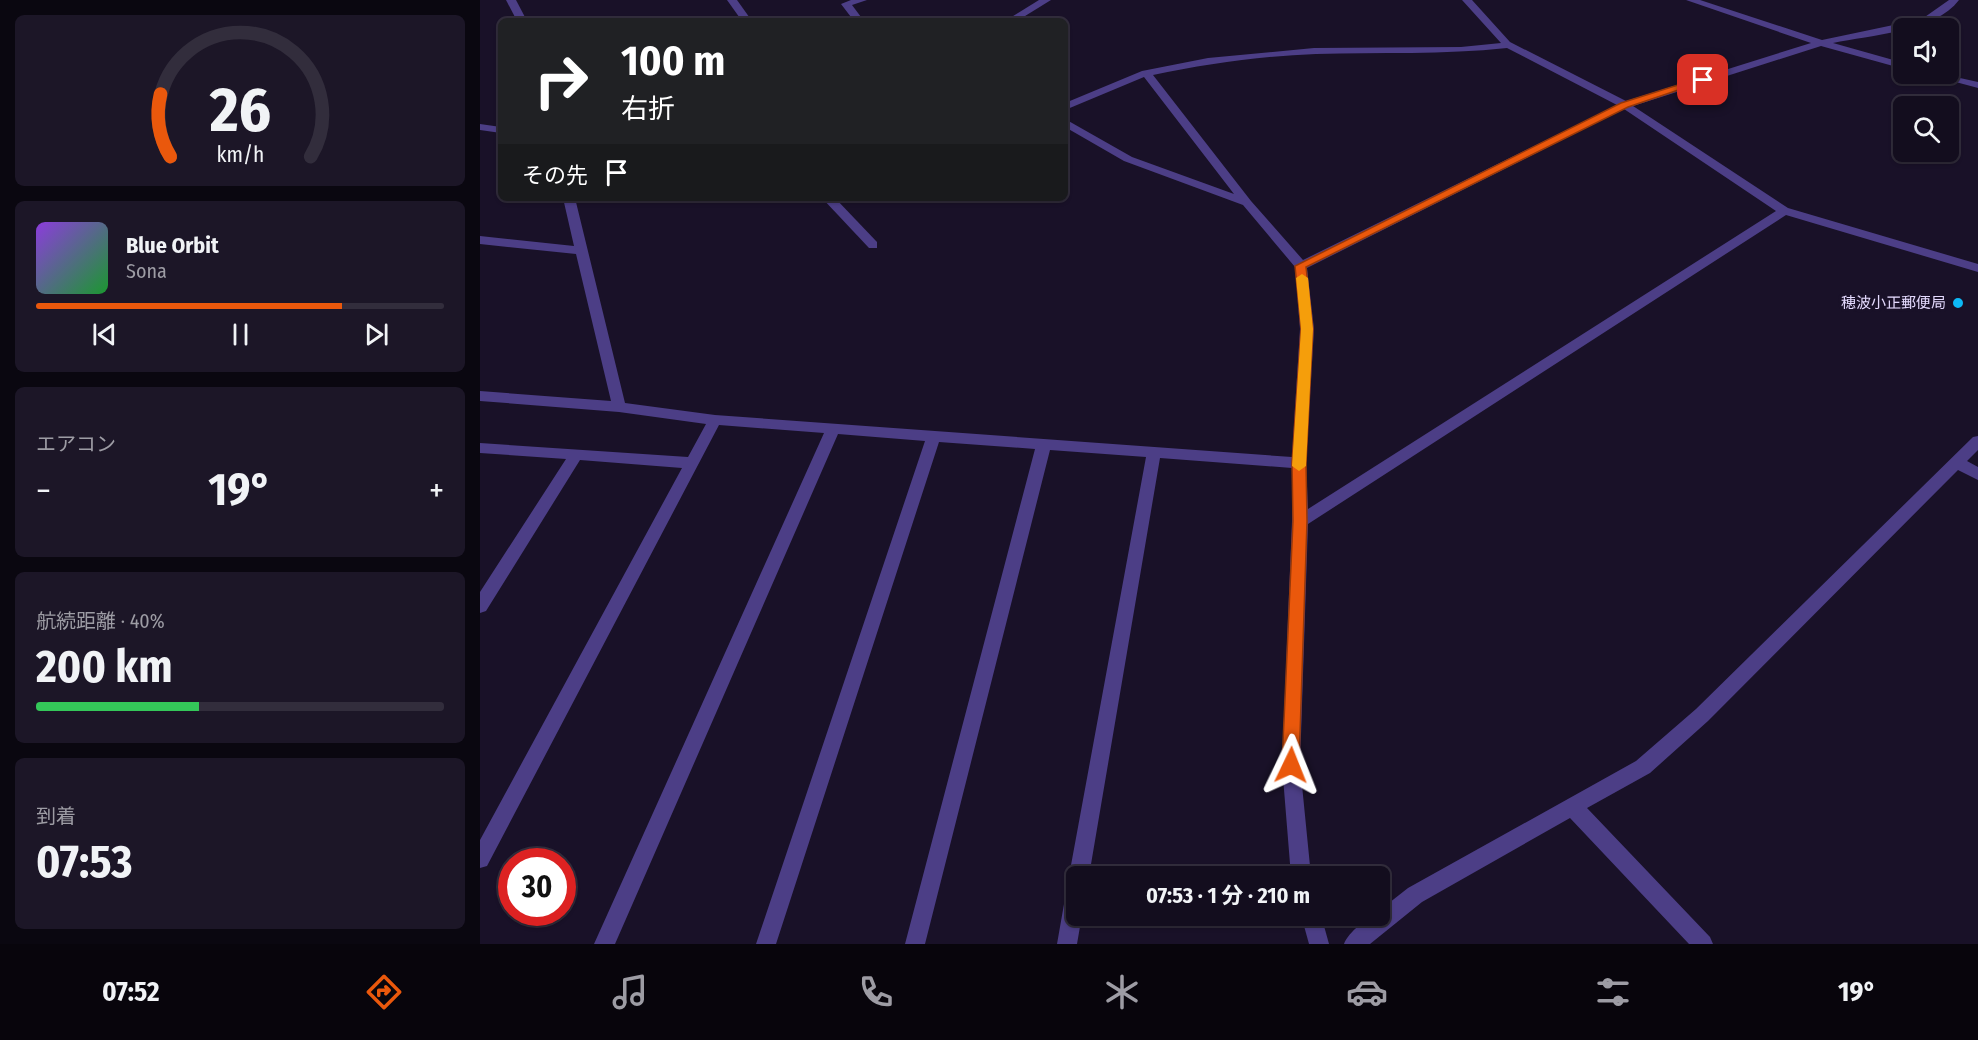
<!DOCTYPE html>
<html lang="ja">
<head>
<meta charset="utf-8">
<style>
  body { margin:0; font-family:"Fira Sans Condensed","Noto Sans JP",sans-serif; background:#1c1627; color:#f1f3f6; height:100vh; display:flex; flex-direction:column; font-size:22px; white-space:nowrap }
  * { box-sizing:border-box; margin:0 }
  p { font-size:20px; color:#9d9ca4 }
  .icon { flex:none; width:33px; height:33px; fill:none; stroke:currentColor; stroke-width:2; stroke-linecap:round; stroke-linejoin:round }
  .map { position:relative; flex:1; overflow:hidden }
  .panel { display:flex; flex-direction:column; gap:15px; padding:15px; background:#0a0710; width:480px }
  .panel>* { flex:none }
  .top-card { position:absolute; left:18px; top:18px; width:570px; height:183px; border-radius:9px; box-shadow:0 2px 4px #0004,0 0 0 2px #322d3c; background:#202124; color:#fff; overflow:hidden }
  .buttons { position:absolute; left:1413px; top:18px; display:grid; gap:12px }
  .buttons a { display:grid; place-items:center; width:66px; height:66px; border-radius:9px; background:#130d1e; box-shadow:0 2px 4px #0004,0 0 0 2px #322d3c; font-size:30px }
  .speed { position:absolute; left:18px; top:848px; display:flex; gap:12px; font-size:30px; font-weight:700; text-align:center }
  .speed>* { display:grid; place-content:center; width:78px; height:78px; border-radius:50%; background:#130d1e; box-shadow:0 2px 4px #0004,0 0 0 2px #322d3c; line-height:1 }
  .speed .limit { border:9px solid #d22; background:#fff; color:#111 }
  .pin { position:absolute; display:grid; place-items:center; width:51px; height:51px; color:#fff; margin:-26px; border-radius:12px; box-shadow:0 3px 9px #0006 }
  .me { position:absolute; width:66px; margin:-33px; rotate:2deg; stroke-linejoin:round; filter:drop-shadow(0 0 4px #0008) }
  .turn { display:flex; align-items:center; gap:21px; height:126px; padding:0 24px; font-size:27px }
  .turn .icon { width:78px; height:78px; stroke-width:2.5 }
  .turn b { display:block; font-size:42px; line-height:51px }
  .then { display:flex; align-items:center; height:57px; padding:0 24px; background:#0003; gap:12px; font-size:22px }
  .big { font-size:45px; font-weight:700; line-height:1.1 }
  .panel .tile { flex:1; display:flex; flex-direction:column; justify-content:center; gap:9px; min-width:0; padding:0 21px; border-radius:9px; background:#1c1627 }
  .panel .dial { align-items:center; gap:0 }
  .dial svg { height:156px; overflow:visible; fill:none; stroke:#322d3c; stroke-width:7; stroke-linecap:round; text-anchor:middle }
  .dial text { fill:#f1f3f6; stroke:none }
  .song { display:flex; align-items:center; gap:18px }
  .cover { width:72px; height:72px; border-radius:9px; background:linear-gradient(135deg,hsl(270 70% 55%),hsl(130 70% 35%)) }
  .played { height:6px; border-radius:3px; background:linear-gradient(90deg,#ea580c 75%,#322d3c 75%) }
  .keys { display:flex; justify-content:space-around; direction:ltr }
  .heat { display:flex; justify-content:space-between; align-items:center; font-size:33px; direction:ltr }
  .charge { height:9px; border-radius:4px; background:linear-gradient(90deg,#34c759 40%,#322d3c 0) }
  .trip { position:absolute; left:586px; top:866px; width:324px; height:60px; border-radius:9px; background:#130d1e; box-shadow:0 2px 4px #0004,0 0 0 2px #322d3c; font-weight:700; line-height:60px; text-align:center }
  .dock { display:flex; height:96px; justify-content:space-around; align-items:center; background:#08050c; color:#9d9ca4 }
  .dock .icon { width:42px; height:42px }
  .dock .selected { color:#ea580c }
  .dock b { font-size:27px; color:#f1f3f6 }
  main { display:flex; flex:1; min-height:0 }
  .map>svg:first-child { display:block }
</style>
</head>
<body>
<main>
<section class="panel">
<div class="tile dial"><svg viewBox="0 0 100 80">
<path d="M14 69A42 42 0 1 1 86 69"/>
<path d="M14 69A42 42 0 0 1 9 37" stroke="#ea580c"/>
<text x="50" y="56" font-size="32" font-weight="700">26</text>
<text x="50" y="72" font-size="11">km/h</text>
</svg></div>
<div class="tile">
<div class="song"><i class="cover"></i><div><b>Blue Orbit</b><p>Sona</p></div></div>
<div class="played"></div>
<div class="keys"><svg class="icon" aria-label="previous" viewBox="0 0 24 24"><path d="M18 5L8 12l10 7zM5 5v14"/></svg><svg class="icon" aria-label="pause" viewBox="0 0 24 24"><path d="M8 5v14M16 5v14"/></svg><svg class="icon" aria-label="next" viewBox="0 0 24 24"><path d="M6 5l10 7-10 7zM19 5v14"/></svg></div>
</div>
<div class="tile"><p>エアコン</p>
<div class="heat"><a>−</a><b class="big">19°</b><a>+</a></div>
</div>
<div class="tile"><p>航続距離 · 40%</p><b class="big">200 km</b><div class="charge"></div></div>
<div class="tile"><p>到着</p><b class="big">07:53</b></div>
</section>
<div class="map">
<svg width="1498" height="944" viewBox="0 0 1498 944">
  <rect width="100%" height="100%" fill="#191128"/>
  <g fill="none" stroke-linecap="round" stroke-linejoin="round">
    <g fill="#4c3e86" fill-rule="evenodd">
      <polygon points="26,0 36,0 47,21 37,21"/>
      <polygon points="247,0 257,0 272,21 262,21"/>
      <polygon points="371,0 387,0 372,5 384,21 374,21 361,4"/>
      <polygon points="559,0 571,0 537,21 525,21"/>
      <path d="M982,0H992L1030,42L1146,101L1331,43L1206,0H1220L1342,40L1442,19L1469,0H1479C1455,32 1390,35 1353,43L1424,63V69L1341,46L1153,106L1308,208L1498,264V272L1306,215L828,524L820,765L831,876H811L802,765L812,521V468L680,458L609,876H597V915H602L597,944H577L587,887L591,880L589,876L666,457L570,450L445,944H425L555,449L459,442L296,944H276L445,441L358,434L135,944H114L344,433L239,425L7,866L0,868V840L202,468L100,460L6,611L0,613V592L86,459L0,453V443L208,457L226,424L139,412L0,401V391L131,401L96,254L0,244V236L94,246L83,198H95L145,403L235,415L812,457L820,329L815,267L763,205L644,161L585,127V119L652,157L754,194L664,77L585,110V103L662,71L728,58L834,48L981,47L1021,43ZM1027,48L1137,105L823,260L771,201L673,75C726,64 781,56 836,54C900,52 963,55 1027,48ZM1144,109L1296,211L828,509L826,463L834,329L827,268Z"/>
      <polygon points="1446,74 1462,74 1498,82 1498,88"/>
      <polygon points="0,124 21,127 21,133 0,130"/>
      <polygon points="342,198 355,198 397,242 397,248 389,248"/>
      <path d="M1498,436V450L1487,461L1498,467V480L1478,470L1228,721L1170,773L1107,808L1230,937L1233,944H1209L1090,818L942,902L890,944H864C868,933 888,915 900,915V910L928,888L1156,761L1216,709L1493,437Z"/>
      <polygon points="821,915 841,915 849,944 829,944"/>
    </g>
  </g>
  <polygon fill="#ea580c" stroke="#983908" stroke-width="1.5" points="1220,78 1228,80 1148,107 826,267 833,329 826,463 827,521 819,765 817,770 811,772 805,770 802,765 813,521 812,463 821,329 815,266 1141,103"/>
  <polygon fill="#f59e0b" points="822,274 828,278 833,329 826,466 819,471 812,466 821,329 816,278"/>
  <circle fill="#0db9f6" stroke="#191128" stroke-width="2" cx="1478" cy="303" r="6"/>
  <g text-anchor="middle" stroke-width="6" stroke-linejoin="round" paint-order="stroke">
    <g font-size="15" fill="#e4dafe" stroke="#191128" text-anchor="end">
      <text x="1466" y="308">穂波小正郵便局</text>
    </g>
  </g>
</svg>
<div class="buttons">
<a><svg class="icon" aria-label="sound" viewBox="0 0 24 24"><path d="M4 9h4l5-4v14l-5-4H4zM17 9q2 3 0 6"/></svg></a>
<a><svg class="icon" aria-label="search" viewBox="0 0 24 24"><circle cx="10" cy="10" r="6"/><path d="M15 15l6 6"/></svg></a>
</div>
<div class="speed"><div class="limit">30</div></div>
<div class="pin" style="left:1223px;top:80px;background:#d93025"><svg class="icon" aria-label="arrive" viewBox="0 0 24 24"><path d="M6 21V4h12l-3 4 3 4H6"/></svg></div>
<svg class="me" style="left:811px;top:765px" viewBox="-20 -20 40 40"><path d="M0-17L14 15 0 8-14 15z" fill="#ea580c" stroke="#fff" stroke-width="4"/></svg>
<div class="trip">07:53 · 1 分 · 210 m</div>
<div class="top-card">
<div class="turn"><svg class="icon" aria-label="right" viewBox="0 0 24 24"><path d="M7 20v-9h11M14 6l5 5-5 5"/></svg><div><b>100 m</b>右折</div></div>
<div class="then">その先<svg class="icon" aria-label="arrive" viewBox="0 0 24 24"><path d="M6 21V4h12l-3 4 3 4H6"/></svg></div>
</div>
</div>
</main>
<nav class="dock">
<b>07:52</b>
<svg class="icon selected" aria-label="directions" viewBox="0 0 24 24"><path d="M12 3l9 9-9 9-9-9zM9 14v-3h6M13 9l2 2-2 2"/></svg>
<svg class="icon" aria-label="music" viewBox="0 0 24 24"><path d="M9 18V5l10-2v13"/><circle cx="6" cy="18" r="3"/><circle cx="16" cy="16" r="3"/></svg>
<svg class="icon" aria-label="phone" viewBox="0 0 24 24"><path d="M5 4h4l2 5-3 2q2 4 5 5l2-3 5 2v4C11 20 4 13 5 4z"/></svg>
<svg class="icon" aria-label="climate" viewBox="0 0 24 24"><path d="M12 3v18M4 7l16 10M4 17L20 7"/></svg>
<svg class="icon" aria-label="car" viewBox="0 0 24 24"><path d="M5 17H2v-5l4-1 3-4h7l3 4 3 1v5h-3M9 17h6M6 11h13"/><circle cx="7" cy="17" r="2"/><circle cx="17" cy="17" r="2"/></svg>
<svg class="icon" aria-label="filters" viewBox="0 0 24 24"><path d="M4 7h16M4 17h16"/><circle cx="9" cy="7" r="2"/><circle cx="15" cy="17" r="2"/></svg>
<b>19°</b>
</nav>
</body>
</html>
